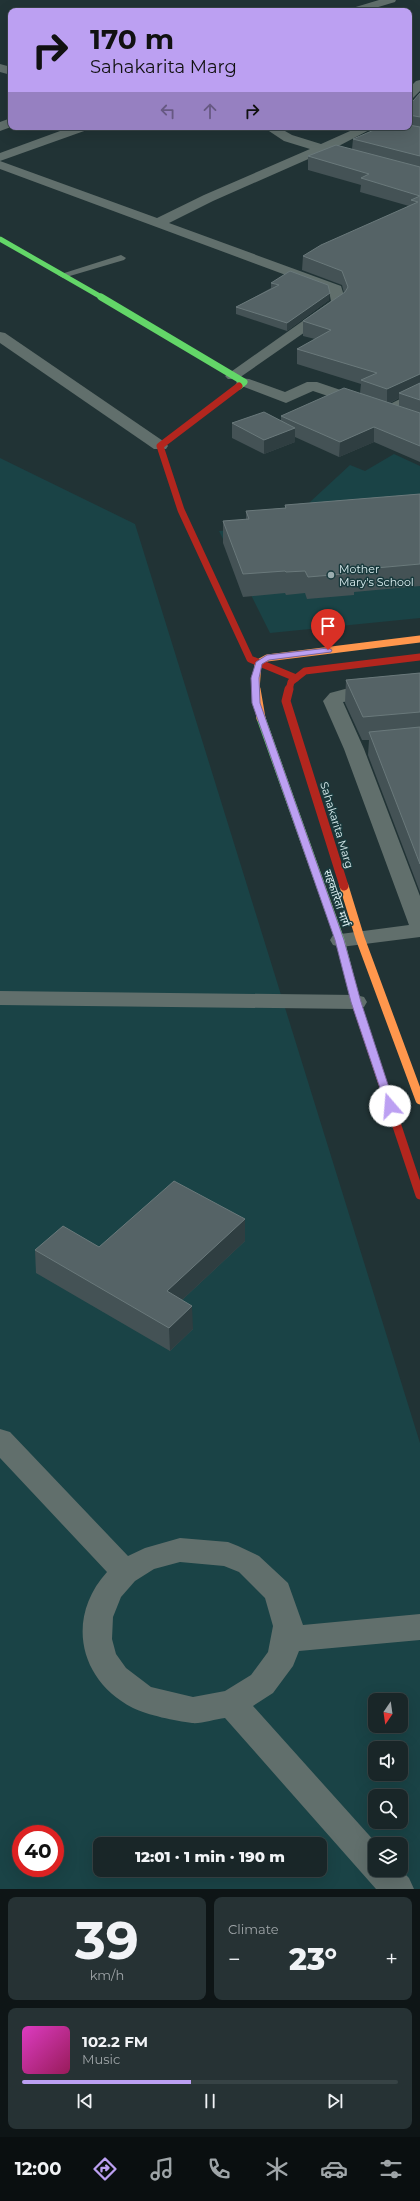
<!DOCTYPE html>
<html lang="en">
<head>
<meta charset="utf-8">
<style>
  body { margin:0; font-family:Montserrat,"Noto Sans Devanagari",sans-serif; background:#263234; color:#f1f3f6; height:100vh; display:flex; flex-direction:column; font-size:15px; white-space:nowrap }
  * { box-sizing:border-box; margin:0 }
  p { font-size:13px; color:#9fa5a8 }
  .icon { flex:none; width:22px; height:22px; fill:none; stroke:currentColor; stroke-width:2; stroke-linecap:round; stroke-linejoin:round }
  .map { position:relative; height:1889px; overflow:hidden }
  .sheet { display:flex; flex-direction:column; gap:8px; padding:8px; background:#0e1516; flex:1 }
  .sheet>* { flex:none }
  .hud { position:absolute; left:8px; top:8px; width:404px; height:122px; border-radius:8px; box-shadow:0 4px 16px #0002,0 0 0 1px #374345; background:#bca0f2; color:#111; overflow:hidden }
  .needle { width:26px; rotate:193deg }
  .buttons { position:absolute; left:368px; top:1693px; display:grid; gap:8px }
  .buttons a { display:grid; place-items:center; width:40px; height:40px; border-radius:8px; background:#192628; box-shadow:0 4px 16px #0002,0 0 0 1px #374345; font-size:20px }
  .speed { position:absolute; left:12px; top:1825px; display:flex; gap:8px; font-size:20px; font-weight:700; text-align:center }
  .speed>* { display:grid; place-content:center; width:52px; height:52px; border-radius:50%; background:#192628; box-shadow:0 4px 16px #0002,0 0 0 1px #374345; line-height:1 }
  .speed .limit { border:6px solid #d22; background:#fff; color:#111 }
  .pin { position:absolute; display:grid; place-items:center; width:34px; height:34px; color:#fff; margin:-41px -17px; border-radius:50% 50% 50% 0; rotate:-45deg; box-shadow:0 0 4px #0007 }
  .pin .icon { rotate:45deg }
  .me { position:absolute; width:44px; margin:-22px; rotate:342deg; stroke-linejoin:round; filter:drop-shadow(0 0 3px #0008) }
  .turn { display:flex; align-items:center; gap:14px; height:84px; padding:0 16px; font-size:18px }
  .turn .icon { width:52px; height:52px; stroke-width:2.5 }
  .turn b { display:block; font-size:28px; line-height:34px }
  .lanes { display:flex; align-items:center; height:38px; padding:0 16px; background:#0003; justify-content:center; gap:20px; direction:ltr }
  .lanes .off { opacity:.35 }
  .big { font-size:30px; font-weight:800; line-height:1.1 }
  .sheet .widget { flex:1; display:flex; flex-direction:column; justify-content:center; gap:6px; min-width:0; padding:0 14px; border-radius:8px; background:#263234 }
  .sheet .dial { align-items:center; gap:0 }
  .dial b { font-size:52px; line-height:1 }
  .song { display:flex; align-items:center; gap:12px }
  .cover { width:48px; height:48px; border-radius:6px; background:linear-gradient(135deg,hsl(310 70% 55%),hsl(330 70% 35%)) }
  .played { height:4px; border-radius:2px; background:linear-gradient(90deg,#bca0f2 45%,#374345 45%) }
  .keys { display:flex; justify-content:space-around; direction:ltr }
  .heat { display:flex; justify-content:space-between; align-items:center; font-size:22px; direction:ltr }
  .sheet .tiles { flex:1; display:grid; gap:8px; grid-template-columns:1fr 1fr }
  .widget:last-child { grid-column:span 2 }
  .trip { position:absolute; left:93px; top:1837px; width:234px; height:40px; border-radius:8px; background:#192628; box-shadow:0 4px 16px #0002,0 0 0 1px #374345; font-weight:800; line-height:40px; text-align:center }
  .dock { display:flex; height:64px; justify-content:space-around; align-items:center; background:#0a0f10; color:#9fa5a8 }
  .dock .icon { width:28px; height:28px }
  .dock .current { color:#bca0f2 }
  .dock b { font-size:18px; color:#f1f3f6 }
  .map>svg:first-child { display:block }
</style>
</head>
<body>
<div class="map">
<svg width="420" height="1889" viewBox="0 0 420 1889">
  <rect width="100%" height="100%" fill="#213335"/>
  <g fill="#1a4346" fill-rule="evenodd">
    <polygon points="394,454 420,466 420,618 270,633 219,531 283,527 350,465 365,471"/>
    <path d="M0,458L135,524L420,1443V1889H0ZM375,1700H401V1726H375ZM375,1748H401V1774H375ZM375,1796H401V1822H375ZM21,1834H55V1868H21ZM100,1844H320V1870H100ZM375,1844H401V1870H375Z"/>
  </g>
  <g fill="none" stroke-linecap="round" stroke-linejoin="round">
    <g fill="#616f6c" fill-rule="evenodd">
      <polygon points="121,255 126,258 124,260 63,278 58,275"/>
      <polygon points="420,389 420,396 387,412 379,412 378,410"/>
    </g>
    <g fill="#616f6c" fill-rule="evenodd">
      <polygon points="379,0 396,0 395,2 365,11 347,11 349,9"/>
      <polygon points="0,64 11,67 11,75 0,72"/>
      <polygon points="420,80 420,91 413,98 409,99 409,88 416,81"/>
      <polygon points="11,118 11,127 0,131 0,122"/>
      <polygon points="71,127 89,127 87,130 0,161 0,153"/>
      <polygon points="263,127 278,127 292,135 321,144 359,127 375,127 333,149 334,151 332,154 322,153 213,201 169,223 341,286 346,302 344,305 239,378 249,379 285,392 307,382 317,382 420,417 420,427 313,391 286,403 239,385 236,382 238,379 228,379 225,376 331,301 329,291 0,169 0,161 157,218 204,195 310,149 284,141"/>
      <polygon points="0,332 5,333 166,443 168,446 166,449 154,449 0,343"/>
      <polygon points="420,681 420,693 343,702 364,749 420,896 420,937 341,947 333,945 330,940 333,935 409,925 344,749 323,701 330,693 345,689"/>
      <polygon points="0,991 356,995 364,997 367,1002 364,1007 356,1009 0,1005"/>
      <path d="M0,1429L10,1432L128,1556L145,1548L180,1538L228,1542L238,1546L259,1556L288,1583L303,1625L420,1614V1640L299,1651L293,1666L273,1693L253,1706L377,1844H375V1870H401L409,1878L414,1889H376L225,1718C215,1719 201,1724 192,1723C176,1721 147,1715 133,1708C78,1680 66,1617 107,1572L0,1458ZM180,1562L224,1566L239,1572L265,1598L273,1626L268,1652L251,1675L225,1691L193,1697L151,1687L126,1668L116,1654L112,1639L113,1617L121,1597L135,1581L154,1569Z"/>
    </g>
    <polyline stroke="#63d668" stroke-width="5" points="0,239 103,298"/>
    <polyline stroke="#63d668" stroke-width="7" points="101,297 244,382 239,386"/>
    <polyline stroke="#63d668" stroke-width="9" points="261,718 340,940 357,1006"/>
    <polyline stroke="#ff974d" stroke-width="7" points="256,690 258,663 267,658 420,639"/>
    <g stroke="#ff974d" stroke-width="9">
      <polyline points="256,689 261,718"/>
      <polyline points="344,886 360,938 420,1100"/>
    </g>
    <g stroke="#b3261e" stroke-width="7">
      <polyline points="239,386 160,446 181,510 250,659 296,678"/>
      <polyline points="289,690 291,682 305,671 420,657"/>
    </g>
    <g stroke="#b3261e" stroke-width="9">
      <polyline points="289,689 286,701 344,886"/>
      <polyline points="357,1006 420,1195"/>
    </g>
  </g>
  <g fill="#445255" fill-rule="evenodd">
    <path d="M420,93V462L374,442L339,457L295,437V442L264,454L232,438V423L281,420V416L360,393L361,384L297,364V349L315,339L303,336V321L344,293L342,285L302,270L303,256L409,206L360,192L361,185L308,170V156L352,149L353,139L409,127V101H413ZM399,398V406L390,403Z"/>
    <polygon points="271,283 329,300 287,331 236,314 236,307 271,288"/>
    <polygon points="420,494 420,586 354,592 354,595 307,599 305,593 286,595 285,593 243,597 223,543 223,521 246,520 246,511 285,508 285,505"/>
    <polygon points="420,673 420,892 368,755 369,740 362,740 345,703 346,680"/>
    <polygon points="245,1219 245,1241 182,1300 193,1329 170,1351 36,1273 35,1250 99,1247"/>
  </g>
  <g fill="#2f3e41">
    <polygon points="330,293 329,300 287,331 287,323"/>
    <polygon points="420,374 420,389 399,393 399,398 387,404 387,389"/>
    <polygon points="374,427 374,442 339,457 340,442"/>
    <polygon points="295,428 295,442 264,454 264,440"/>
    <polygon points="245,1219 245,1241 167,1314 167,1291"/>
    <polygon points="192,1306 193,1329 170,1351 169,1328"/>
  </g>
  <g fill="#556366" stroke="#6a797b">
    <polygon points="420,93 420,117 409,115 409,101 413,101"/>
    <polygon points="409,125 420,127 420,156 353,139 381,127 409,127"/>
    <polygon points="336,145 420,167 420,374 387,389 361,380 377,373 297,349 331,330 303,321 345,292 348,287 342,271 303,256 321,245 418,202 411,200 420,196 361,178 369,174 308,156"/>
    <polygon points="290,271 328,285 330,293 287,323 236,307 279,285 271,283"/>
    <polygon points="420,383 420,400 399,393"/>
    <polygon points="344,388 420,413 420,446 374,427 340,442 281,416"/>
    <polygon points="264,412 295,428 264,440 232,423"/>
    <polygon points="420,494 420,564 354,570 355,573 308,577 305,571 286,572 285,571 243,574 223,521 249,519 246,511 286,508 285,505"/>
    <polygon points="420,673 420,712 363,717 346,680"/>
    <polygon points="420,727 420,864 369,732"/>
    <polygon points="174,1181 245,1219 167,1291 192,1306 169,1328 35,1250 63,1226 99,1247"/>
  </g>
  <polygon fill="#bca0f2" stroke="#7a689d" points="328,648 332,650 331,652 269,660 262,664 259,678 260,703 344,940 361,1002 395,1106 390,1109 386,1106 351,1002 335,940 252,703 251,678 256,662 267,655"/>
  <circle fill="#9badaf" stroke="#193a3d" stroke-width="1.5" cx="331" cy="575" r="4"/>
  <g text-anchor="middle" stroke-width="3" stroke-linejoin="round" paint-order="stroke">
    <g font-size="11" fill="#ddeff1" stroke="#193a3d" text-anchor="start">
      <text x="339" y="573">Mother<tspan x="339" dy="13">Mary's School</tspan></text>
    </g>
    <g font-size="11" fill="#ddeff1" stroke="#193a3d">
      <text transform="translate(337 825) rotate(73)" y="4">Sahakarita Marg</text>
      <text transform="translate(337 898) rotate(71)" y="4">सहकारिता मार्ग</text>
    </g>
  </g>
</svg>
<div class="buttons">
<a><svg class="needle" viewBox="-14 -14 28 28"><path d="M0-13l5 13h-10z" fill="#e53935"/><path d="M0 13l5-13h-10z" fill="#9fa5a8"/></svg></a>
<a><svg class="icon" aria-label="sound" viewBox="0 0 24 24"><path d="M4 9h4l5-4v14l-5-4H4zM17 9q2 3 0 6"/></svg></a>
<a><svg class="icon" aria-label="search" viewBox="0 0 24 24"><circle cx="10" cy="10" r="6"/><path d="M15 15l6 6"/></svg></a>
<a><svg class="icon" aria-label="layers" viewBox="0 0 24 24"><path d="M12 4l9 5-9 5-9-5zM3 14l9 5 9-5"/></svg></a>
</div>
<div class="speed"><div class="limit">40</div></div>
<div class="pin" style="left:328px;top:650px;background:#d93025"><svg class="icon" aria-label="arrive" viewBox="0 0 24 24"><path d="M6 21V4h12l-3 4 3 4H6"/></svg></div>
<svg class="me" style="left:390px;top:1106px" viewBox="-20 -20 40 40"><circle r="19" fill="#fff"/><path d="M0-13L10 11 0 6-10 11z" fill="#bca0f2"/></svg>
<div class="trip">12:01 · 1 min · 190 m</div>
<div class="hud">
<div class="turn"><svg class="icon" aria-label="right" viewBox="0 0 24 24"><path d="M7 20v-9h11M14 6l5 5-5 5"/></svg><div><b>170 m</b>Sahakarita Marg</div></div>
<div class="lanes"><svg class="icon off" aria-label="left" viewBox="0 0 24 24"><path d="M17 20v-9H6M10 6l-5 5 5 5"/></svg><svg class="icon off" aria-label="ahead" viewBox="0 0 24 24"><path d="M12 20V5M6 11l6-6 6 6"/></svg><svg class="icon" aria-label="right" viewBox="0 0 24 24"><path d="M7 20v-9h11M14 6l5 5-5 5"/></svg></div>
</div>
</div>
<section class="sheet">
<div class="tiles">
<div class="widget dial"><b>39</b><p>km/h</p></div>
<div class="widget"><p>Climate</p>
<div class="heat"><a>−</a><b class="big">23°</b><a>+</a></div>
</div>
<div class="widget">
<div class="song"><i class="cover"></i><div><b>102.2 FM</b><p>Music</p></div></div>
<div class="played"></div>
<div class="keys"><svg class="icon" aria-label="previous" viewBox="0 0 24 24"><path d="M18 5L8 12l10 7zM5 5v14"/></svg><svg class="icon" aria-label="pause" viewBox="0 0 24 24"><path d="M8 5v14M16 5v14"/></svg><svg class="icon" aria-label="next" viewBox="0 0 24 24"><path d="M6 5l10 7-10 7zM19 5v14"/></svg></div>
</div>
</div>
</section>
<nav class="dock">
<b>12:00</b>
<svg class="icon current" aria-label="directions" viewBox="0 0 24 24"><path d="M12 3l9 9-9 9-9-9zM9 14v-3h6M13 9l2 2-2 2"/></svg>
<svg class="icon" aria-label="music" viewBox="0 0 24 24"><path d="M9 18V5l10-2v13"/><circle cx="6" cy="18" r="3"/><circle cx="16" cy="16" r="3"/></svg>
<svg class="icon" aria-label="phone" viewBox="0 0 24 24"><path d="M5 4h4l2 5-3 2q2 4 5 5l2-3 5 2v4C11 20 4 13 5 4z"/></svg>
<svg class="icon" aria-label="climate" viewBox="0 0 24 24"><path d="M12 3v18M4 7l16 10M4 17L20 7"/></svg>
<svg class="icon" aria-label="car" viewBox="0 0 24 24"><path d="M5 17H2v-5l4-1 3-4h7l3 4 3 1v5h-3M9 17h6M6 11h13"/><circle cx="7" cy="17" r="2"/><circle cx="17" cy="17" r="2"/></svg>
<svg class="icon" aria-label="filters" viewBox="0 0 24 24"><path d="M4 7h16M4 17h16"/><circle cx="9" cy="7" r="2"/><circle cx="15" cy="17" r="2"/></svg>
</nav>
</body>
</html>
